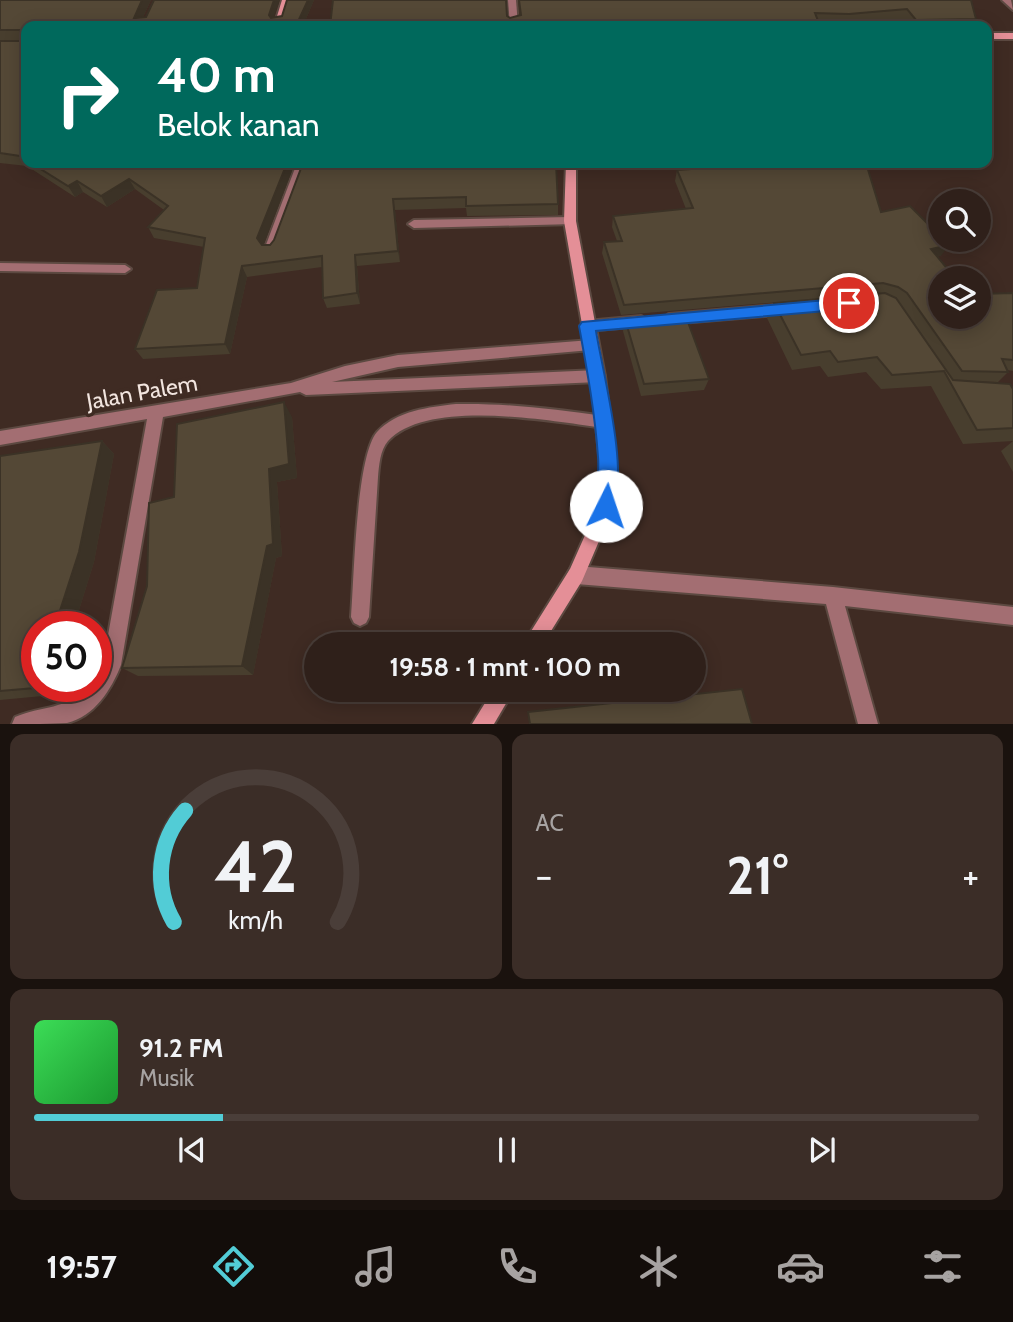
<!DOCTYPE html>
<html lang="id">
<head>
<meta charset="utf-8">
<style>
  body { margin:0; font-family:Cabin,sans-serif; background:#3b2d27; color:#f1f3f6; height:100vh; display:flex; flex-direction:column; font-size:26px; white-space:nowrap }
  * { box-sizing:border-box; margin:0 }
  p { font-size:23px; color:#a7a3a2 }
  .icon { flex:none; width:38px; height:38px; fill:none; stroke:currentColor; stroke-width:2; stroke-linecap:round; stroke-linejoin:round }
  .map { position:relative; height:724px; overflow:hidden }
  .panel { display:flex; flex-direction:column; gap:10px; padding:10px; background:#1a120e; flex:1 }
  .panel>* { flex:none }
  .banner { position:absolute; left:21px; top:21px; width:971px; height:147px; border-radius:14px; box-shadow:0 4px 18px #0003,0 0 0 2px #4a3e39; background:#00695c; color:#fff; overflow:hidden }
  .tools { position:absolute; left:928px; top:189px; display:grid; gap:14px }
  .tools a { display:grid; place-items:center; width:63px; height:63px; border-radius:50%; background:#2f201a; box-shadow:0 4px 18px #0003,0 0 0 2px #4a3e39; font-size:35px }
  .speed { position:absolute; left:21px; top:611px; display:flex; gap:14px; font-size:35px; font-weight:700; text-align:center }
  .speed>* { display:grid; place-content:center; width:91px; height:91px; border-radius:50%; background:#2f201a; box-shadow:0 4px 18px #0003,0 0 0 2px #4a3e39; line-height:1 }
  .speed .limit { border:10px solid #d22; background:#fff; color:#111 }
  .pin { position:absolute; display:grid; place-items:center; width:60px; height:60px; color:#fff; margin:-30px; border:4px solid #fff; border-radius:50%; box-shadow:0 2px 7px #0007 }
  .me { position:absolute; width:77px; margin:-38px; rotate:4deg; stroke-linejoin:round; filter:drop-shadow(0 0 5px #0008) }
  .turn { display:flex; align-items:center; gap:24px; height:147px; padding:0 21px; font-size:32px }
  .turn .icon { width:91px; height:91px; stroke-width:2.5 }
  .turn b { display:block; font-size:49px; line-height:60px }
  .big { font-size:52px; font-weight:800; line-height:1.1 }
  .panel .card { flex:1; display:flex; flex-direction:column; justify-content:center; gap:10px; min-width:0; padding:0 24px; border-radius:14px; background:#3b2d27 }
  .panel .dial { align-items:center; gap:0 }
  .dial svg { height:182px; overflow:visible; fill:none; stroke:#4a3e39; stroke-width:7; stroke-linecap:round; text-anchor:middle }
  .dial text { fill:#f1f3f6; stroke:none }
  .song { display:flex; align-items:center; gap:21px }
  .cover { width:84px; height:84px; border-radius:10px; background:linear-gradient(135deg,hsl(130 70% 55%),hsl(130 70% 35%)) }
  .played { height:7px; border-radius:4px; background:linear-gradient(90deg,#52ccd6 20%,#4a3e39 20%) }
  .keys { display:flex; justify-content:space-around; direction:ltr }
  .heat { display:flex; justify-content:space-between; align-items:center; font-size:38px; direction:ltr }
  .panel .tiles { flex:1; display:grid; gap:10px; grid-template-columns:1fr 1fr }
  .card:last-child { grid-column:span 2 }
  .trip { position:absolute; left:304px; top:632px; width:402px; height:70px; border-radius:35px; background:#2f201a; box-shadow:0 4px 18px #0003,0 0 0 2px #4a3e39; font-weight:800; line-height:70px; text-align:center }
  .menu { display:flex; height:112px; justify-content:space-around; align-items:center; background:#130d0a; color:#a7a3a2 }
  .menu .icon { width:49px; height:49px }
  .menu .active { color:#52ccd6 }
  .menu b { font-size:32px; color:#f1f3f6 }
  .map>svg:first-child { display:block }
</style>
</head>
<body>
<div class="map">
<svg width="1013" height="724" viewBox="0 0 1013 724">
  <rect width="100%" height="100%" fill="#3f2b23"/>
  <g fill="none" stroke-linecap="round" stroke-linejoin="round">
    <defs>
      <g id="street">
        <polygon points="508,0 516,0 518,26 510,26"/>
        <polygon points="1002,0 1011,0 1013,10"/>
        <polygon points="297,163 307,163 276,250 274,253 266,253 264,250"/>
        <polygon points="570,217 576,221 574,224 414,228 408,224 414,220"/>
        <polygon points="0,263 125,265 131,269 125,273 0,271"/>
        <polygon points="788,304 795,309 788,314 669,324 662,319 669,314"/>
        <polygon points="641,316 648,321 641,326 587,331 580,326 587,321"/>
        <path d="M591,340L596,341L598,345L596,349L591,350L398,367L332,382L598,370L603,372L605,376L603,380L598,382L306,395L300,392L163,417L121,665C111,690 95,716 67,723C51,724 29,724 12,724L15,717C44,705 64,711 89,686H96V676L103,663L147,419L0,445V431L291,383L345,366L398,355Z"/>
        <path d="M456,404C506,403 555,409 604,416L609,417L611,422L609,427L604,428C551,421 428,398 388,441C380,450 379,466 378,477L369,617L366,623L360,626L354,623L351,617C354,581 356,456 377,432C396,411 429,407 456,404Z"/>
        <polygon points="576,566 833,587 1013,607 1013,625 845,606 878,724 858,724 826,604 576,584 570,581 567,575 570,569"/>
      </g>
      <g id="secondary">
        <polygon points="282,0 290,0 282,26 274,26"/>
        <rect x="987" y="33" width="26" height="6"/>
        <polygon points="566,163 576,163 576,221 605,376 617,474 614,506 582,581 543,644 523,644 570,569 598,506 601,474 591,376 564,221"/>
        <polygon points="493,690 514,690 494,724 472,724"/>
      </g>
    </defs>
    <use href="#street" stroke="#5c4941" stroke-width="4"/>
    <use href="#secondary" stroke="#5c4941" stroke-width="4"/>
    <use href="#street" fill="#a36e72" fill-rule="evenodd"/>
    <use href="#secondary" fill="#e48f97" fill-rule="evenodd"/>
  </g>
  <g fill="#483e2e">
    <polygon points="0,0 151,0 143,17 274,18 282,16 287,0 314,0 303,26 26,26 26,163 295,163 263,245 270,245 274,240 303,163 558,204 558,215 467,216 466,208 395,210 400,262 357,266 360,304 327,308 323,298 322,267 247,277 230,354 143,359 135,349 197,288 204,247 154,238 148,227 164,210 135,189 107,207 83,192 75,197 27,166 0,163 0,41 20,41 0,41"/>
    <polygon points="518,0 971,0 976,19 972,26 908,26 902,19 845,24 819,23 330,26 507,16 510,18 520,16"/>
    <polygon points="694,163 866,163 881,212 941,256 937,256 940,317 1013,293 1013,371 1007,370 1008,372 998,382 962,381 1013,389 1013,441 963,444 931,386 881,389 866,372 828,377 820,366 792,370 767,318 774,303 877,294 621,315 602,253 604,242 617,241 612,227 613,216 686,209 675,181 677,170 697,169"/>
    <polygon points="625,319 709,379 704,390 641,396 623,331"/>
    <polygon points="292,417 297,478 277,482 282,556 276,558 253,675 138,676 122,668 174,497"/>
    <polygon points="102,441 114,454 94,562 74,626 37,626 53,695 0,700 0,456"/>
    <polygon points="1013,441 1013,472 1001,451"/>
  </g>
  <g fill="#3b3226">
    <polygon points="142,0 151,0 139,26 134,18"/>
    <polygon points="274,0 280,0 271,25 269,15"/>
    <polygon points="308,0 314,0 303,26 296,26"/>
    <polygon points="287,163 295,163 262,249 257,238"/>
    <polygon points="129,179 135,189 107,207 101,196"/>
    <polygon points="77,181 83,192 75,197 68,186"/>
    <polygon points="393,199 395,210 400,262 398,251"/>
    <polygon points="949,245 941,256 924,260 931,249"/>
    <polygon points="355,255 357,266 360,304 357,293"/>
    <polygon points="242,266 247,277 230,354 225,344"/>
    <polygon points="284,402 292,417 297,478 277,482 282,556 276,558 253,675 242,666 269,469"/>
    <polygon points="102,441 114,454 94,562 74,626 55,626"/>
    <polygon points="37,682 37,686 56,686 53,695 35,688"/>
  </g>
  <g fill="#544836" stroke="#3b3226" stroke-width="2">
    <polygon points="0,0 142,0 134,18 146,17 154,0 274,0 269,15 271,18 282,16 287,0 308,0 296,26 26,26 26,160 20,156 0,153 0,41 20,41 22,39 20,30 0,30"/>
    <polygon points="333,0 506,0 507,16 510,18 521,15 519,0 971,0 976,19 916,20 907,9 849,14 815,13 820,26 330,26"/>
    <polygon points="31,163 287,163 257,238 262,245 270,245 274,240 303,163 556,163 558,204 466,206 466,197 393,199 398,251 355,255 357,293 323,298 322,256 242,266 225,344 135,349 157,290 197,288 205,238 148,227 168,206 129,179 101,196 77,181 68,186"/>
    <polygon points="702,163 866,163 881,212 910,206 940,236 940,240 944,240 949,245 931,249 955,278 940,278 940,317 978,317 978,294 1013,293 1013,360 1002,359 1008,372 962,371 907,293 898,287 883,283 624,305 604,242 622,241 613,216 693,208 677,170 704,168"/>
    <polygon points="885,293 896,298 953,380 1010,384 1013,389 1013,428 977,430 944,371 892,375 877,357 838,362 830,351 801,355 774,303"/>
    <polygon points="685,314 709,379 644,384 625,319"/>
    <polygon points="284,402 289,464 269,469 273,544 267,546 242,666 122,668 147,586 149,503 174,497 177,424"/>
    <polygon points="102,441 79,552 55,626 37,626 37,682 35,688 0,691 0,456"/>
    <polygon points="742,689 752,724 530,724 528,712"/>
  </g>
  <path fill="#1a73e8" stroke="#114b97" stroke-width="2" d="M849,298L856,303L849,309L596,331C603,374 630,474 612,512L606,515L599,512C593,497 600,474 598,457C595,413 587,370 579,326L582,322Z"/>
  <g text-anchor="middle" stroke-width="7" stroke-linejoin="round" paint-order="stroke">
    <g font-size="23" fill="#f2e5df" stroke="#3f2b23">
      <text transform="translate(142 392) rotate(-10)" y="8">Jalan Palem</text>
    </g>
  </g>
</svg>
<div class="tools">
<a><svg class="icon" aria-label="search" viewBox="0 0 24 24"><circle cx="10" cy="10" r="6"/><path d="M15 15l6 6"/></svg></a>
<a><svg class="icon" aria-label="layers" viewBox="0 0 24 24"><path d="M12 4l9 5-9 5-9-5zM3 14l9 5 9-5"/></svg></a>
</div>
<div class="speed"><div class="limit">50</div></div>
<div class="pin" style="left:849px;top:303px;background:#d93025"><svg class="icon" aria-label="arrive" viewBox="0 0 24 24"><path d="M6 21V4h12l-3 4 3 4H6"/></svg></div>
<svg class="me" style="left:606px;top:506px" viewBox="-20 -20 40 40"><circle r="19" fill="#fff"/><path d="M0-13L10 11 0 6-10 11z" fill="#1a73e8"/></svg>
<div class="trip">19:58 · 1 mnt · 100 m</div>
<div class="banner">
<div class="turn"><svg class="icon" aria-label="right" viewBox="0 0 24 24"><path d="M7 20v-9h11M14 6l5 5-5 5"/></svg><div><b>40 m</b>Belok kanan</div></div>
</div>
</div>
<section class="panel">
<div class="tiles">
<div class="card dial"><svg viewBox="0 0 100 80">
<path d="M14 69A42 42 0 1 1 86 69"/>
<path d="M14 69A42 42 0 0 1 19 20" stroke="#52ccd6"/>
<text x="50" y="56" font-size="32" font-weight="700">42</text>
<text x="50" y="72" font-size="11">km/h</text>
</svg></div>
<div class="card"><p>AC</p>
<div class="heat"><a>−</a><b class="big">21°</b><a>+</a></div>
</div>
<div class="card">
<div class="song"><i class="cover"></i><div><b>91.2 FM</b><p>Musik</p></div></div>
<div class="played"></div>
<div class="keys"><svg class="icon" aria-label="previous" viewBox="0 0 24 24"><path d="M18 5L8 12l10 7zM5 5v14"/></svg><svg class="icon" aria-label="pause" viewBox="0 0 24 24"><path d="M8 5v14M16 5v14"/></svg><svg class="icon" aria-label="next" viewBox="0 0 24 24"><path d="M6 5l10 7-10 7zM19 5v14"/></svg></div>
</div>
</div>
</section>
<nav class="menu">
<b>19:57</b>
<svg class="icon active" aria-label="directions" viewBox="0 0 24 24"><path d="M12 3l9 9-9 9-9-9zM9 14v-3h6M13 9l2 2-2 2"/></svg>
<svg class="icon" aria-label="music" viewBox="0 0 24 24"><path d="M9 18V5l10-2v13"/><circle cx="6" cy="18" r="3"/><circle cx="16" cy="16" r="3"/></svg>
<svg class="icon" aria-label="phone" viewBox="0 0 24 24"><path d="M5 4h4l2 5-3 2q2 4 5 5l2-3 5 2v4C11 20 4 13 5 4z"/></svg>
<svg class="icon" aria-label="climate" viewBox="0 0 24 24"><path d="M12 3v18M4 7l16 10M4 17L20 7"/></svg>
<svg class="icon" aria-label="car" viewBox="0 0 24 24"><path d="M5 17H2v-5l4-1 3-4h7l3 4 3 1v5h-3M9 17h6M6 11h13"/><circle cx="7" cy="17" r="2"/><circle cx="17" cy="17" r="2"/></svg>
<svg class="icon" aria-label="filters" viewBox="0 0 24 24"><path d="M4 7h16M4 17h16"/><circle cx="9" cy="7" r="2"/><circle cx="15" cy="17" r="2"/></svg>
</nav>
</body>
</html>
